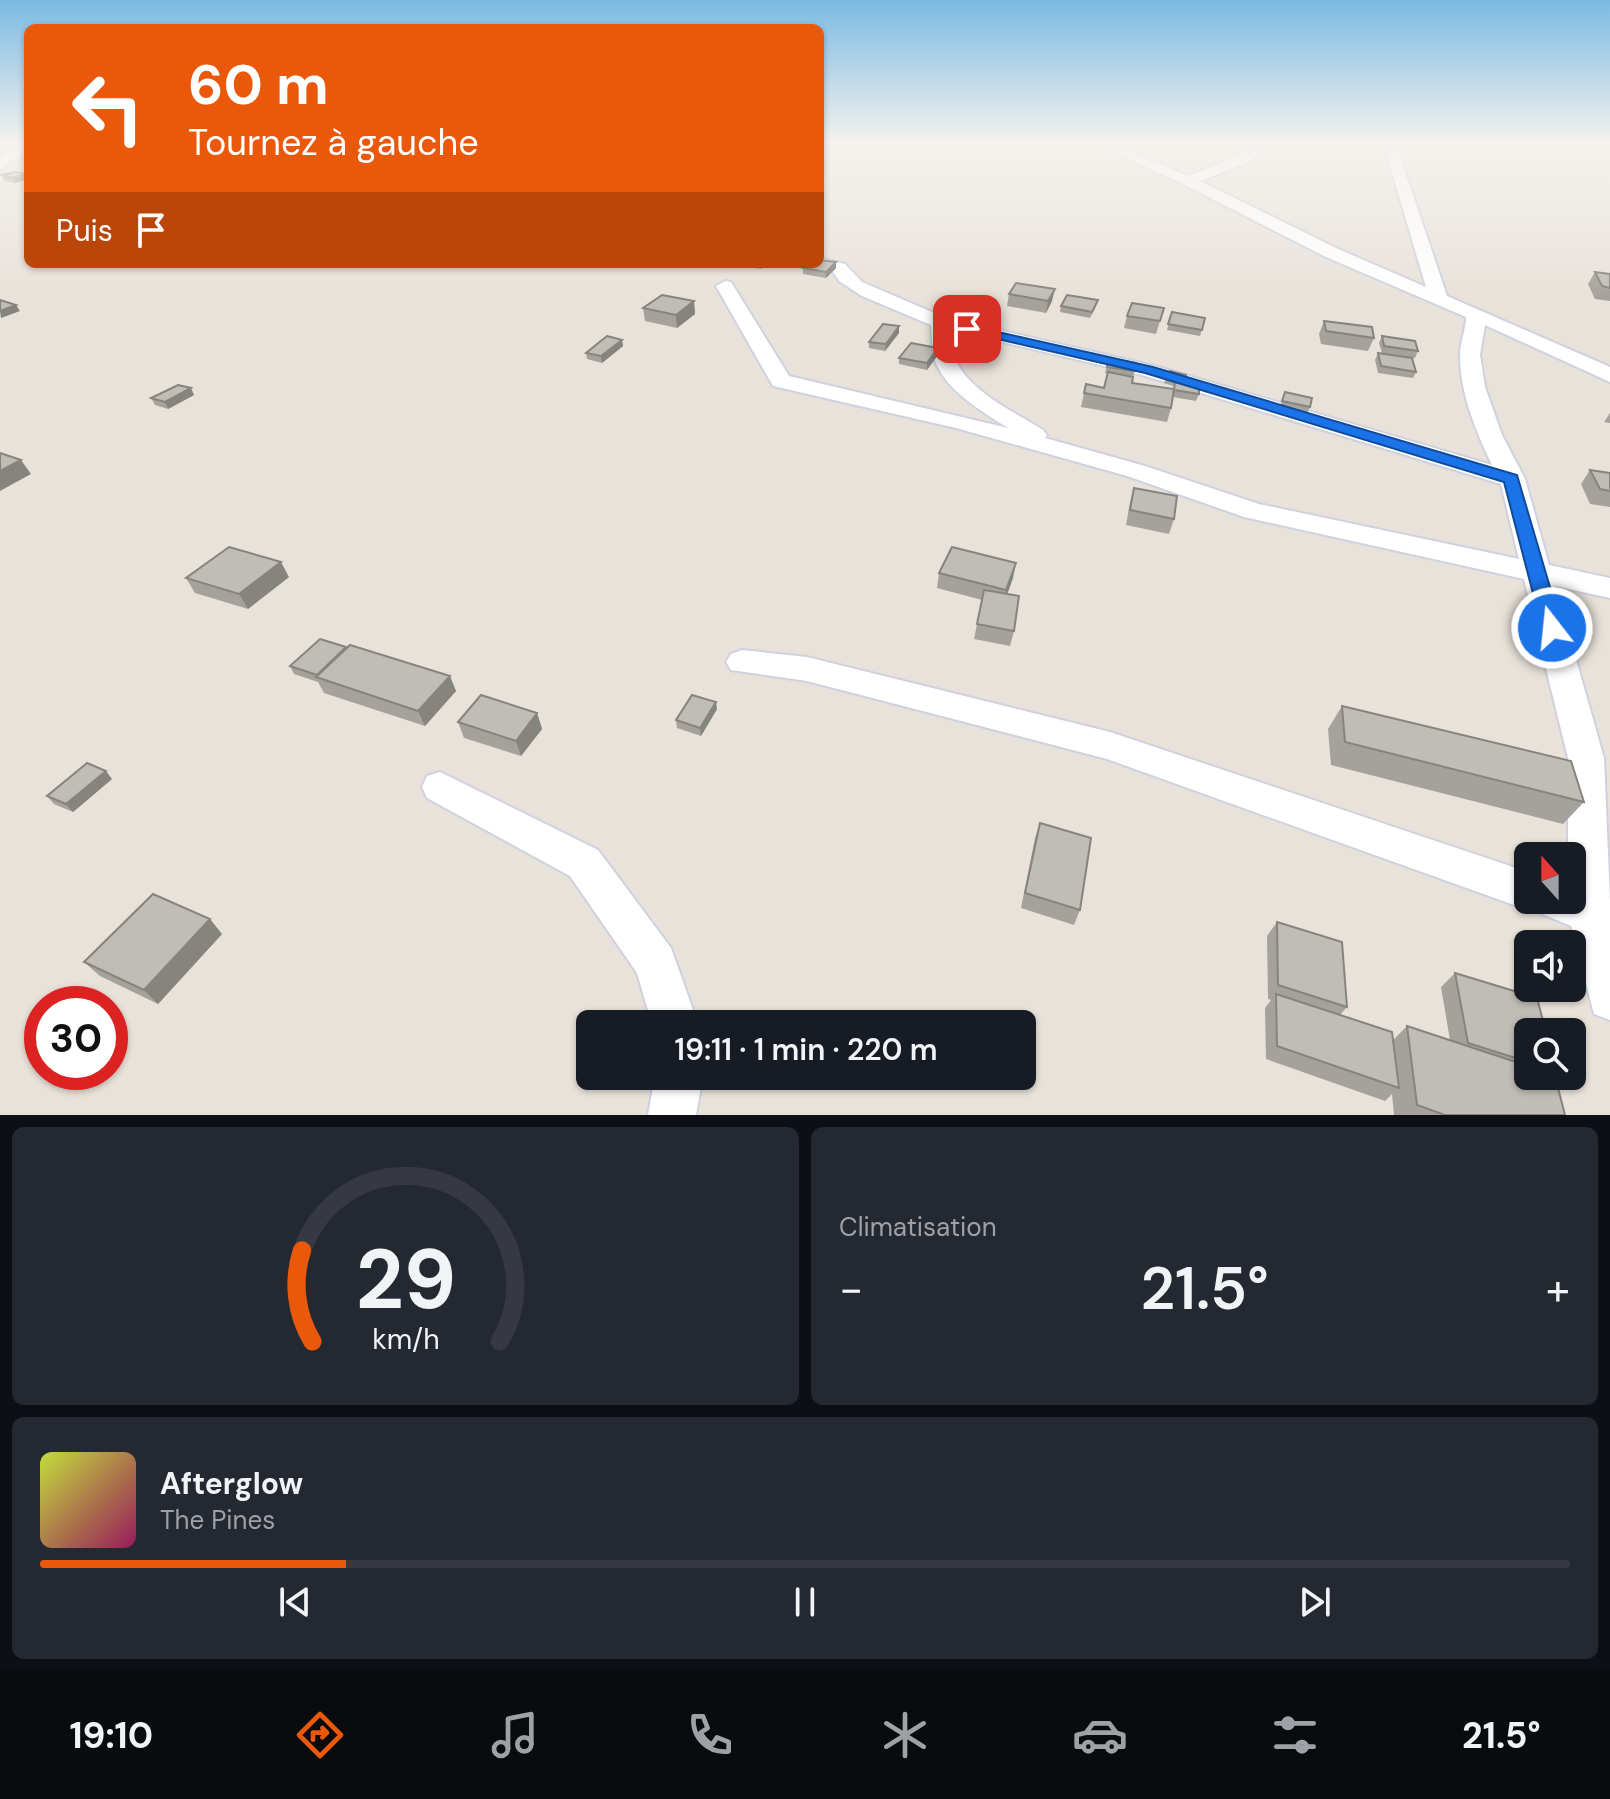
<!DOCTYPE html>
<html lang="fr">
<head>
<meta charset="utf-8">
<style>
  body { margin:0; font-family:"DM Sans",sans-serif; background:#242831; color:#f1f3f6; height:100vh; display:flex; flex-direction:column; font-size:30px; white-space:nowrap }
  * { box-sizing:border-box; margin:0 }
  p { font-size:26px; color:#9ea1a6 }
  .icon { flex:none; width:44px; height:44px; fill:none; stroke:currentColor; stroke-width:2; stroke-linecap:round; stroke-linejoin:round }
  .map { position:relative; height:1115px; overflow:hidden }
  .side { display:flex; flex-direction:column; gap:12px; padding:12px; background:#0d0f14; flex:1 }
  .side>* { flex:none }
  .hud { position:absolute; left:24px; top:24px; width:800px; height:244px; border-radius:12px; box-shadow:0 2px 6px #0004; background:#ea580c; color:#fff; overflow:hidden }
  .needle { width:52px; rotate:339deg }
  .controls { position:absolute; left:1514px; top:842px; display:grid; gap:16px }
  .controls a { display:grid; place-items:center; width:72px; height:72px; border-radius:12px; background:#171b24; box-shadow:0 2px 6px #0004; font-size:40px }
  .speed { position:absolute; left:24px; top:986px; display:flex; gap:16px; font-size:40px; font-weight:700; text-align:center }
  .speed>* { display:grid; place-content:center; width:104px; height:104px; border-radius:50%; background:#171b24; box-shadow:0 2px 6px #0004; line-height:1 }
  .speed .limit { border:12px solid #d22; background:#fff; color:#111 }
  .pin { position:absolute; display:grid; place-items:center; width:68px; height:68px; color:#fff; margin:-34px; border-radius:16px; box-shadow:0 4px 12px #0006 }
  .me { position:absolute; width:88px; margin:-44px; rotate:344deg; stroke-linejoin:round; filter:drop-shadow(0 0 6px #0008) }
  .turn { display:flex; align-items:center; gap:28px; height:168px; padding:0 32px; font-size:36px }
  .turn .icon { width:104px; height:104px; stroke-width:2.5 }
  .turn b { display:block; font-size:56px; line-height:68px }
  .then { display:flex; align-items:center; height:76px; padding:0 32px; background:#0003; gap:16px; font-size:30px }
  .big { font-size:60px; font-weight:600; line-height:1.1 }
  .side .tile { flex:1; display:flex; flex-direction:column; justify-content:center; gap:12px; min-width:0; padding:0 28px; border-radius:12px; background:#242831 }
  .side .dial { align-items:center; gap:0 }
  .dial svg { height:208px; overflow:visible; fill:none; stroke:#363941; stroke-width:7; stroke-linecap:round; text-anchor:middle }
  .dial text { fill:#f1f3f6; stroke:none }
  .song { display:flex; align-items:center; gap:24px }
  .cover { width:96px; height:96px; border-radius:12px; background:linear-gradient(135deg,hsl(70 70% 55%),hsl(330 70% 35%)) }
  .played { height:8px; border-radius:4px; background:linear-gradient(90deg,#ea580c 20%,#363941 20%) }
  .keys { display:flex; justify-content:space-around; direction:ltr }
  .heat { display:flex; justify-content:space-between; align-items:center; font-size:44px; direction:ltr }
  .side .tiles { flex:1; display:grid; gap:12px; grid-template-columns:1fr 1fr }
  .tile:last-child { grid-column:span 2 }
  .trip { position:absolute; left:576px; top:1010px; width:460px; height:80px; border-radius:12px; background:#171b24; box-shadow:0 2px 6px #0004; font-weight:600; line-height:80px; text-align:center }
  .tab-bar { display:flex; height:128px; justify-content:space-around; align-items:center; background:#090b0e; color:#9ea1a6 }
  .tab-bar .icon { width:56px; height:56px }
  .tab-bar .active { color:#ea580c }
  .tab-bar b { font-size:36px; color:#f1f3f6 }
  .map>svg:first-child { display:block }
</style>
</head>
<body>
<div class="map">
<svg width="1610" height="1115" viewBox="0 0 1610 1115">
  <rect width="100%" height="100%" fill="#e8e2da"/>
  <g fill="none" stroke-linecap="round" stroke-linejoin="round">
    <defs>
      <g id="minor">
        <polygon points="20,142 28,142 28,148 0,169 0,158"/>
        <path d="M1091,142H1107L1188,176L1236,157L1261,142H1275L1246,163L1200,181L1338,249L1426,287L1383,142H1395L1447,296L1610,367V382L1485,325L1480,355L1485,387L1502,435L1525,479L1549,565L1610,578V598L1555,586L1604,758L1610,901V1020L1594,1014L1571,926L1540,913L1536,906L1528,910L1107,759L807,681L731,670L726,662L731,654L742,650L807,657L1110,732L1528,872V900H1572V856H1568V758L1524,579L1244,517L1127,476L956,428L773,386L716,286L725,281L731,282L789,376L1008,428C982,411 943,390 934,357C932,347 932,335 931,325L862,296L839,281L833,272L812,264H820V258L845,264L862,282L946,318L1155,366L1492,465C1476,431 1460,394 1460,355C1460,342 1466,330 1466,317L1326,257L1183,184ZM951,330L1142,375L1501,484L1519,559L1259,504L1145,466L1045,438L1047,435L1043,430C1016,413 978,396 960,368C953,357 952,343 951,330Z"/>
        <polygon points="440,772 598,850 671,948 698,1024 652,1024 637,973 570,876 427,798 422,787 427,776"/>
        <polygon points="655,1076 703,1076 696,1115 648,1115"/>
      </g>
    </defs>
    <use href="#minor" stroke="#cfd2de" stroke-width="4"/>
    <use href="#minor" fill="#fff" fill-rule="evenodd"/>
  </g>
  <g fill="#a5a29d">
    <polygon points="26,174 28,179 15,183 4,181 2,175"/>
    <polygon points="836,262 836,268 826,278 803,274 803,268"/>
    <polygon points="702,264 720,264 715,268 702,266"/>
    <polygon points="731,264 767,264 761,269"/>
    <polygon points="1595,272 1610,274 1610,301 1595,299 1588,284"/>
    <polygon points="1009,294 1052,301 1046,313 1007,306"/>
    <polygon points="694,301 695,314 677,328 645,321 643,308"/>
    <polygon points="1061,306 1096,306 1090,318 1060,312"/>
    <polygon points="1164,308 1156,334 1124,328 1127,316"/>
    <polygon points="1172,312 1205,318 1200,336 1167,330"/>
    <polygon points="1324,321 1374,338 1368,351 1321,344 1319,334"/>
    <polygon points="899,326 899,333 885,351 869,348 869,342"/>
    <polygon points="1382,336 1418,351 1415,358 1382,353 1379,343"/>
    <polygon points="622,340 623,346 602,363 587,359 586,353"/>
    <polygon points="1378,353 1416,372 1413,378 1378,373 1375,360"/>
    <polygon points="938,355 927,370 899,364 899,358"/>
    <polygon points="1109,358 1136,363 1132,383 1173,389 1174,386 1164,383 1166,377 1186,375 1183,383 1199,394 1196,401 1173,397 1171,408 1167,422 1081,407 1086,384 1104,388 1108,374 1105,373"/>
    <polygon points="1285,392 1310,407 1307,414 1280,407"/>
    <polygon points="194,395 168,409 155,405 151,398"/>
    <polygon points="1610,413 1610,423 1604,422"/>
    <polygon points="1590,470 1610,473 1610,507 1590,504 1581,484"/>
    <polygon points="1134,488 1174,519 1169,534 1126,525 1130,502"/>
    <polygon points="939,573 1013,578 1007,594 1014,631 1010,646 974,639 982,600 937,588"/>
    <polygon points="289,577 248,609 195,593 186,578"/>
    <polygon points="290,666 456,691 425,726 324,693 318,682 294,674"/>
    <polygon points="1342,706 1584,802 1563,824 1331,765 1328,729"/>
    <polygon points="717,709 701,736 677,728 676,720"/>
    <polygon points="537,713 542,729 521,756 464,738 458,722"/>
    <polygon points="112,779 73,812 54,804 47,796"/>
    <polygon points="1040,823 1080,910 1074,925 1021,908 1035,838"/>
    <polygon points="1277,922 1347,1007 1340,1015 1393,1040 1407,1026 1450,1040 1441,987 1455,973 1528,1032 1528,1076 1565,1115 1394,1115 1392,1094 1385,1101 1266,1059 1265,1008 1271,1000 1268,999 1267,936"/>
    <polygon points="222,934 158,1004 100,976 84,962"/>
  </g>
  <g fill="#86847f">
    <polygon points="26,174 28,179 15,183 12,178"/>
    <polygon points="836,262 836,268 826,278 826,272"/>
    <polygon points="1055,289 1052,301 1046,313 1048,301"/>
    <polygon points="694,301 695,314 677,328 676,315"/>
    <polygon points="16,305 20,311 1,318 0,311"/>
    <polygon points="899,326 899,333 885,351 886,344"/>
    <polygon points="622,340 623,346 602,363 601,356"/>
    <polygon points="938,348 938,355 927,370 927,363"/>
    <polygon points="191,388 194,395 168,409 165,402"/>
    <polygon points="21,460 31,474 0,491 0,471"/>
    <polygon points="281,562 289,577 248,609 239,594"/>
    <polygon points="1016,563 1013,578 1003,606 1006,590"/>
    <polygon points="450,676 456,691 425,726 418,711"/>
    <polygon points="716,702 717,709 701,736 700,728"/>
    <polygon points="537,713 542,729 521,756 516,741"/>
    <polygon points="106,771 112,779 73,812 66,804"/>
    <polygon points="210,919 222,934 158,1004 144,990"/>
  </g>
  <g fill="#c0bcb6" stroke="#86847f" stroke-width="2">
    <polygon points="15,172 26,174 12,178 2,175"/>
    <polygon points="820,260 836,262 826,272 803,268 808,264 820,264"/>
    <polygon points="1595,272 1610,274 1610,288 1602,286"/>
    <polygon points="1016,283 1055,289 1048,301 1009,294"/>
    <polygon points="662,295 694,301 676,315 643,308"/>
    <polygon points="1067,295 1098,300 1092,312 1061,306"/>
    <polygon points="0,300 16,305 0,311"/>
    <polygon points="1132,303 1164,308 1160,321 1127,316"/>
    <polygon points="1172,312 1205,318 1202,330 1168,324"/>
    <polygon points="1324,321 1372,327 1374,338 1326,331"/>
    <polygon points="883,324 899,326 886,344 869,342"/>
    <polygon points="607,336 622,340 601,356 586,353"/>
    <polygon points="1382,336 1415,341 1418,351 1384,346"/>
    <polygon points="911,343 938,348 927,363 899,358"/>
    <polygon points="1378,353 1412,358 1416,372 1381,366"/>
    <polygon points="1109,358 1136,363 1135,371 1107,367"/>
    <polygon points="1170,371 1186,375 1183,381 1166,377"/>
    <polygon points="1108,372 1133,377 1132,383 1174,389 1171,408 1084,393 1086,384 1104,388"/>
    <polygon points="1175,382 1199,386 1199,394 1174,390"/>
    <polygon points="178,385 191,388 165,402 151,398"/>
    <polygon points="1285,392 1312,398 1310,407 1282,401"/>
    <polygon points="0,453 21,460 0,471"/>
    <polygon points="1590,470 1610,473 1610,491 1600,489"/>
    <polygon points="1134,488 1177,496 1174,519 1130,510"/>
    <polygon points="229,547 281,562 239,594 186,578"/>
    <polygon points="952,547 1016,563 1006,590 939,573"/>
    <polygon points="984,590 1019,596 1014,631 977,624"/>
    <polygon points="320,639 346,647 317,675 290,666"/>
    <polygon points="350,645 450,676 418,711 316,677"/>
    <polygon points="481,695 537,713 516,741 458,722"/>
    <polygon points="692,695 716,702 700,728 676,720"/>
    <polygon points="1342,706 1571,761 1584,802 1345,742"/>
    <polygon points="87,763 106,771 66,804 47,796"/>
    <polygon points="1040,823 1091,838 1080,910 1025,893"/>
    <polygon points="153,894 210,919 144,990 84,962"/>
    <polygon points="1277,922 1342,942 1347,1007 1278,985"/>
    <polygon points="1455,973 1537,998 1546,1032 1528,1032 1528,1062 1468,1043"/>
    <polygon points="1276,994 1392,1032 1399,1088 1277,1046"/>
    <polygon points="1407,1026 1528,1066 1528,1076 1555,1076 1565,1115 1445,1115 1417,1105"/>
  </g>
  <linearGradient id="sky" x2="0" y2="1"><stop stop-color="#7bbae4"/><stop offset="0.48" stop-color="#f5f2ee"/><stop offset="1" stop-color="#f5f2ee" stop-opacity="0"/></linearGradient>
  <rect width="1610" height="298" fill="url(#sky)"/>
  <polygon fill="#1a73e8" stroke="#114b97" stroke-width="2" points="967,325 1153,367 1517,475 1562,628 1552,635 1542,628 1504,482 1145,373 963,331 961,329"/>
</svg>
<div class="controls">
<a><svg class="needle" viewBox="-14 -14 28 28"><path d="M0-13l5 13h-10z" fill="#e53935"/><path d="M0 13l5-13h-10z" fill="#9ea1a6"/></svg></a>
<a><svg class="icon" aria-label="sound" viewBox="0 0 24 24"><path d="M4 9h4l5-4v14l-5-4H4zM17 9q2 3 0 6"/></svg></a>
<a><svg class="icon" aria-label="search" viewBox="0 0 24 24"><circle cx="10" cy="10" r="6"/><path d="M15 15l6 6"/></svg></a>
</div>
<div class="speed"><div class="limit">30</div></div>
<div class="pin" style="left:967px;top:329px;background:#d93025"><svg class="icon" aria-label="arrive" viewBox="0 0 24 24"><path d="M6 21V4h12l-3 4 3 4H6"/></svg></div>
<svg class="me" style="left:1552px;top:628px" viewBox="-20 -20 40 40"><circle r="17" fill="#1a73e8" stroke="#fff" stroke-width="3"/><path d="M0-11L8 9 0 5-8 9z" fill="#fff"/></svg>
<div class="trip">19:11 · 1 min · 220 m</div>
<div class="hud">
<div class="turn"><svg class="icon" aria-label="left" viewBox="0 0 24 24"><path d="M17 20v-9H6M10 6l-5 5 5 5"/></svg><div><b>60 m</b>Tournez à gauche</div></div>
<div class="then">Puis<svg class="icon" aria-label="arrive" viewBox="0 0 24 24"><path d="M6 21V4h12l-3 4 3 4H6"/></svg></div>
</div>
</div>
<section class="side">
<div class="tiles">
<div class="tile dial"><svg viewBox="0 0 100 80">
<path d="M14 69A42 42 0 1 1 86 69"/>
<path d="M14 69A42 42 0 0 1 10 34" stroke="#ea580c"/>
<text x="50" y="56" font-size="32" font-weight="700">29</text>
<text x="50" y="72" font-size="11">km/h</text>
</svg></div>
<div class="tile"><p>Climatisation</p>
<div class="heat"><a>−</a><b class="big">21.5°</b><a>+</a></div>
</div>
<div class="tile">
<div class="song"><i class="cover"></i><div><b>Afterglow</b><p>The Pines</p></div></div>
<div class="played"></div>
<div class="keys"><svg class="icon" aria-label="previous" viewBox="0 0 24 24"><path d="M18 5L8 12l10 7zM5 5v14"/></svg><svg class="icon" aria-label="pause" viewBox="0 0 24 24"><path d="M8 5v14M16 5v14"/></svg><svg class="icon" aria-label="next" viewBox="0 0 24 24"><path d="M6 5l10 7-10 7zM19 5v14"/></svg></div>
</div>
</div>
</section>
<nav class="tab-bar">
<b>19:10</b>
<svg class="icon active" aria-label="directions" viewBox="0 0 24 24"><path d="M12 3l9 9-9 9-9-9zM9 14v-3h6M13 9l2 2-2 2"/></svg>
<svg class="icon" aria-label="music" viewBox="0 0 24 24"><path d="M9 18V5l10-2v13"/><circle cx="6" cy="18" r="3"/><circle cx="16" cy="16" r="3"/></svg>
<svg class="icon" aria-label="phone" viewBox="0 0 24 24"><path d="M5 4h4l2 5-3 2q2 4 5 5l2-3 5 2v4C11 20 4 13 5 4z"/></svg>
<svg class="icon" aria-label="climate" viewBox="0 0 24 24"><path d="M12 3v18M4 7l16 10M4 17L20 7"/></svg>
<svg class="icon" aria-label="car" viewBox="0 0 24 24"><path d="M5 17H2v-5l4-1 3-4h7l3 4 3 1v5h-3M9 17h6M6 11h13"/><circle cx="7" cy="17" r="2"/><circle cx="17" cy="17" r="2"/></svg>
<svg class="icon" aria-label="filters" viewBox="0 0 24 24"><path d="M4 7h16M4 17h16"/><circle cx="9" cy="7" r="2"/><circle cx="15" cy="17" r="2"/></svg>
<b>21.5°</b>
</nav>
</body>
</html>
